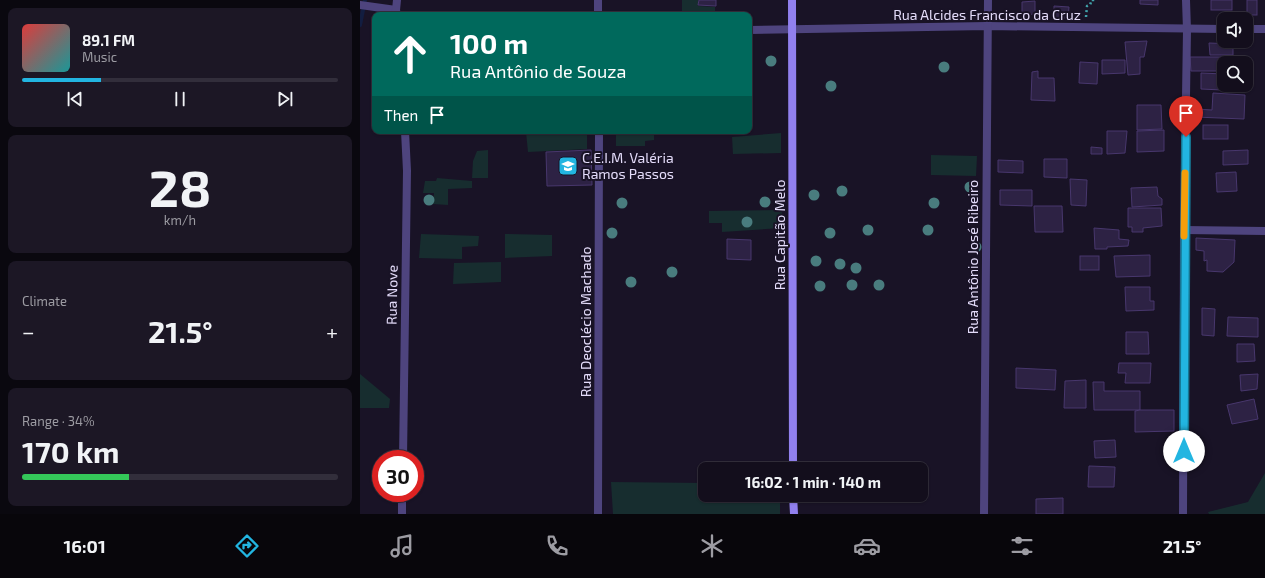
<!DOCTYPE html>
<html lang="en">
<head>
<meta charset="utf-8">
<style>
  body { margin:0; font-family:"Exo 2",sans-serif; background:#1c1725; color:#f1f3f6; height:100vh; display:flex; flex-direction:column; font-size:15px; white-space:nowrap }
  * { box-sizing:border-box; margin:0 }
  p { font-size:13px; color:#9d9ca3 }
  .icon { flex:none; width:22px; height:22px; fill:none; stroke:currentColor; stroke-width:2; stroke-linecap:round; stroke-linejoin:round }
  .map { position:relative; flex:1; overflow:hidden }
  .drawer { display:flex; flex-direction:column; gap:8px; padding:8px; background:#0a080f; width:360px }
  .drawer>* { flex:none }
  .hud { position:absolute; left:12px; top:12px; width:380px; height:122px; border-radius:8px; box-shadow:0 1px 3px #0004,0 0 0 1px #322e3b; background:#00695c; color:#fff; overflow:hidden }
  .buttons { position:absolute; left:857px; top:12px; display:grid; gap:8px }
  .buttons a { display:grid; place-items:center; width:36px; height:36px; border-radius:8px; background:#130e1c; box-shadow:0 1px 3px #0004,0 0 0 1px #322e3b; font-size:20px }
  .speed { position:absolute; left:12px; top:450px; display:flex; gap:8px; font-size:20px; font-weight:700; text-align:center }
  .speed>* { display:grid; place-content:center; width:52px; height:52px; border-radius:50%; background:#130e1c; box-shadow:0 1px 3px #0004,0 0 0 1px #322e3b; line-height:1 }
  .speed .limit { border:6px solid #d22; background:#fff; color:#111 }
  .pin { position:absolute; display:grid; place-items:center; width:34px; height:34px; color:#fff; margin:-41px -17px; border-radius:50% 50% 50% 0; rotate:-45deg; box-shadow:0 0 4px #0007 }
  .pin .icon { rotate:45deg }
  .me { position:absolute; width:44px; margin:-22px; rotate:0deg; stroke-linejoin:round; filter:drop-shadow(0 0 3px #0008) }
  .turn { display:flex; align-items:center; gap:14px; height:84px; padding:0 12px; font-size:18px }
  .turn .icon { width:52px; height:52px; stroke-width:2.5 }
  .turn b { display:block; font-size:28px; line-height:34px }
  .then { display:flex; align-items:center; height:38px; padding:0 12px; background:#0003; gap:8px; font-size:15px }
  .big { font-size:30px; font-weight:700; line-height:1.1 }
  .drawer .card { flex:1; display:flex; flex-direction:column; justify-content:center; gap:6px; min-width:0; padding:0 14px; border-radius:8px; background:#1c1725 }
  .drawer .dial { align-items:center; gap:0 }
  .dial b { font-size:52px; line-height:1 }
  .song { display:flex; align-items:center; gap:12px }
  .cover { width:48px; height:48px; border-radius:6px; background:linear-gradient(135deg,hsl(0 70% 55%),hsl(180 70% 35%)) }
  .played { height:4px; border-radius:2px; background:linear-gradient(90deg,#22b5e1 25%,#322e3b 25%) }
  .keys { display:flex; justify-content:space-around; direction:ltr }
  .heat { display:flex; justify-content:space-between; align-items:center; font-size:22px; direction:ltr }
  .charge { height:6px; border-radius:3px; background:linear-gradient(90deg,#34c759 34%,#322e3b 0) }
  .trip { position:absolute; left:338px; top:462px; width:230px; height:40px; border-radius:8px; background:#130e1c; box-shadow:0 1px 3px #0004,0 0 0 1px #322e3b; font-weight:700; line-height:40px; text-align:center }
  .menu { display:flex; height:64px; justify-content:space-around; align-items:center; background:#08060b; color:#9d9ca3 }
  .menu .icon { width:28px; height:28px }
  .menu .current { color:#22b5e1 }
  .menu b { font-size:18px; color:#f1f3f6 }
  main { display:flex; flex:1; min-height:0 }
  .map>svg:first-child { display:block }
</style>
</head>
<body>
<main>
<section class="drawer">
<div class="card">
<div class="song"><i class="cover"></i><div><b>89.1 FM</b><p>Music</p></div></div>
<div class="played"></div>
<div class="keys"><svg class="icon" aria-label="previous" viewBox="0 0 24 24"><path d="M18 5L8 12l10 7zM5 5v14"/></svg><svg class="icon" aria-label="pause" viewBox="0 0 24 24"><path d="M8 5v14M16 5v14"/></svg><svg class="icon" aria-label="next" viewBox="0 0 24 24"><path d="M6 5l10 7-10 7zM19 5v14"/></svg></div>
</div>
<div class="card dial"><b>28</b><p>km/h</p></div>
<div class="card"><p>Climate</p>
<div class="heat"><a>−</a><b class="big">21.5°</b><a>+</a></div>
</div>
<div class="card"><p>Range · 34%</p><b class="big">170 km</b><div class="charge"></div></div>
</section>
<div class="map">
<svg width="905" height="514" viewBox="0 0 905 514">
  <rect width="100%" height="100%" fill="#191326"/>
  <g fill="#172d2f">
    <polygon points="322,0 338,0 338,6 355,7 355,15 322,15"/>
    <polygon points="166,132 227,132 227,149 168,152"/>
    <polygon points="421,133 421,153 373,154 372,137"/>
    <polygon points="294,134 294,140 285,141 285,146 256,146 256,135"/>
    <polygon points="128,150 128,178 112,178 113,161 117,151"/>
    <polygon points="571,155 617,156 616,176 571,175"/>
    <polygon points="77,178 112,181 112,188 88,189 88,205 73,204 74,193 63,193 65,181 76,181"/>
    <polygon points="422,210 422,228 362,232 362,223 349,223 349,211"/>
    <polygon points="61,234 119,236 118,246 102,247 102,259 59,258"/>
    <polygon points="145,234 192,235 192,256 145,258"/>
    <polygon points="141,262 141,282 93,284 94,263"/>
    <polygon points="0,374 30,399 29,408 0,408"/>
    <polygon points="905,473 905,514 849,514 848,512 888,502"/>
    <polygon points="251,482 345,483 345,495 420,495 420,514 253,514"/>
  </g>
  <g fill="none" stroke-linecap="round" stroke-linejoin="round">
    <polyline stroke="#121d40" stroke-width="4" points="0,25 5,0"/>
  </g>
  <g fill="#2d2244" stroke="#48376d">
    <polygon points="339,0 356,0 356,6 338,5"/>
    <polygon points="780,0 798,0 798,5 780,4"/>
    <rect x="851" y="0" width="21" height="10"/>
    <rect x="887" y="0" width="10" height="15"/>
    <polygon points="675,1 675,14 662,15 662,2"/>
    <polygon points="694,6 709,7 708,18 694,18"/>
    <polygon points="787,41 784,57 780,57 780,74 768,75 765,42"/>
    <polygon points="849,43 873,44 873,55 850,55"/>
    <polygon points="830,57 875,57 876,63 864,63 864,71 831,71"/>
    <polygon points="742,60 765,60 765,73 742,74"/>
    <polygon points="720,62 738,63 737,84 719,83"/>
    <polygon points="678,71 678,78 694,78 695,101 671,100 672,72"/>
    <polygon points="841,73 864,74 864,85 883,85 883,91 841,89"/>
    <polygon points="853,93 885,95 884,119 835,117 835,109 852,110"/>
    <polygon points="777,105 801,105 802,129 777,130"/>
    <rect x="843" y="125" width="25" height="14"/>
    <polygon points="804,130 804,151 777,152 777,131"/>
    <polygon points="747,131 767,131 765,153 747,154"/>
    <polygon points="731,147 742,148 742,154 731,154"/>
    <polygon points="231,150 232,185 187,186 186,152"/>
    <polygon points="888,150 888,164 863,165 863,151"/>
    <polygon points="684,159 707,159 707,178 684,177"/>
    <polygon points="638,160 663,161 663,173 638,172"/>
    <polygon points="876,172 877,191 857,192 856,173"/>
    <polygon points="710,179 727,180 726,206 711,205"/>
    <polygon points="797,187 798,196 802,199 802,205 772,207 771,188"/>
    <polygon points="640,190 672,190 672,206 640,205"/>
    <polygon points="674,206 702,206 703,232 675,232"/>
    <polygon points="768,208 801,208 802,226 783,228 783,232 772,232 772,227 768,227"/>
    <polygon points="734,228 759,230 759,239 769,240 768,246 747,247 747,249 735,249"/>
    <polygon points="836,238 875,240 874,262 863,272 847,271 847,260 844,261 844,251 836,250"/>
    <polygon points="367,239 391,240 391,260 367,259"/>
    <polygon points="790,255 790,276 756,277 754,256"/>
    <rect x="720" y="256" width="19" height="14"/>
    <polygon points="765,287 790,287 790,301 794,301 794,310 766,311"/>
    <polygon points="842,308 855,309 854,336 842,335"/>
    <polygon points="868,317 898,318 898,337 867,336"/>
    <polygon points="766,332 788,332 789,354 766,354"/>
    <polygon points="877,344 894,344 895,361 877,362"/>
    <polygon points="759,363 791,363 790,383 765,383 766,373 758,373"/>
    <polygon points="656,368 696,370 695,390 656,388"/>
    <polygon points="898,374 897,389 881,391 880,375"/>
    <polygon points="726,380 726,408 704,408 705,381"/>
    <polygon points="733,382 744,382 744,391 780,391 780,410 734,410"/>
    <polygon points="894,399 898,419 872,424 867,405"/>
    <polygon points="780,410 814,410 814,431 775,432 775,411"/>
    <polygon points="755,440 756,457 735,458 734,441"/>
    <polygon points="729,466 755,467 754,487 728,487"/>
    <polygon points="703,498 703,514 676,514 676,499"/>
  </g>
  <g fill="none" stroke-linecap="round" stroke-linejoin="round">
    <polyline stroke="#41a3aa" stroke-width="2.5" stroke-dasharray="2 3" stroke-linecap="butt" points="726,17 727,6 730,5 731,2 733,2 733,0"/>
    <g stroke="#4e447e" stroke-width="8">
      <polyline points="238,0 238,15"/>
      <polyline points="0,5 36,10 37,15"/>
      <polyline points="36,10 37,0"/>
      <polyline points="886,29 905,29"/>
      <polyline points="389,30 627,26 864,29"/>
      <polyline points="824,230 905,231"/>
      <polyline points="43,459 47,171 45,131"/>
      <polyline points="42,514 42,493"/>
      <polyline points="238,514 239,131"/>
      <polyline points="624,514 628,0"/>
      <polyline points="823,514 824,230 827,30 826,0"/>
    </g>
    <g stroke="#9180ee" stroke-width="8">
      <polyline points="432,0 433,469"/>
      <polyline points="433,495 434,514"/>
    </g>
  </g>
  <g fill="#497c7e">
    <circle cx="411" cy="61" r="5.5"/>
    <circle cx="584" cy="67" r="5.5"/>
    <circle cx="471" cy="86" r="5.5"/>
    <circle cx="610" cy="187" r="5.5"/>
    <circle cx="482" cy="191" r="5.5"/>
    <circle cx="454" cy="195" r="5.5"/>
    <circle cx="69" cy="200" r="5.5"/>
    <circle cx="405" cy="202" r="5.5"/>
    <circle cx="262" cy="203" r="5.5"/>
    <circle cx="574" cy="203" r="5.5"/>
    <circle cx="387" cy="222" r="5.5"/>
    <circle cx="508" cy="230" r="5.5"/>
    <circle cx="568" cy="230" r="5.5"/>
    <circle cx="252" cy="233" r="5.5"/>
    <circle cx="470" cy="233" r="5.5"/>
    <circle cx="616" cy="247" r="5.5"/>
    <circle cx="456" cy="261" r="5.5"/>
    <circle cx="480" cy="264" r="5.5"/>
    <circle cx="496" cy="268" r="5.5"/>
    <circle cx="312" cy="272" r="5.5"/>
    <circle cx="271" cy="282" r="5.5"/>
    <circle cx="492" cy="285" r="5.5"/>
    <circle cx="519" cy="285" r="5.5"/>
    <circle cx="460" cy="286" r="5.5"/>
  </g>
  <g fill="none" stroke-linecap="round" stroke-linejoin="round">
    <defs>
      <polyline id="route" points="824,451 826,137"/>
    </defs>
    <use href="#route" stroke="#167692" stroke-width="10"/>
    <use href="#route" stroke="#22b5e1" stroke-width="7"/>
    <polyline stroke="#f59e0b" stroke-width="7" points="824,236 825,173"/>
  </g>
  <defs>
    <symbol id="school-square" viewBox="-11 -11 22 22"><rect x="-9" y="-9" width="18" height="18" rx="4" fill="#22b5e1" stroke="#191326"/><path d="M0-5L7-2L0 1L-7-2ZM-4 1L0 2.5L4 1V4Q0 6-4 4Z" fill="#fff"/></symbol>
  </defs>
  <g fill-rule="evenodd">
    <use href="#school-square" x="197" y="155" width="22" height="22"/>
  </g>
  <g text-anchor="middle" stroke-width="4" stroke-linejoin="round" paint-order="stroke">
    <g font-size="14" fill="#e4dcfa" stroke="#191326">
      <text x="627" y="20">Rua Alcides Francisco da Cruz</text>
      <text transform="translate(420 235) rotate(-90)" y="5">Rua Capitão Melo</text>
      <text transform="translate(613 257) rotate(-90)" y="5">Rua Antônio José Ribeiro</text>
      <text transform="translate(32 295) rotate(-89)" y="5">Rua Nove</text>
      <text transform="translate(226 322) rotate(-90)" y="5">Rua Deoclécio Machado</text>
    </g>
    <g font-size="14" fill="#e4dcfa" stroke="#191326" text-anchor="start">
      <text x="222" y="163">C.E.I.M. Valéria<tspan x="222" dy="16">Ramos Passos</tspan></text>
    </g>
  </g>
</svg>
<div class="buttons">
<a><svg class="icon" aria-label="sound" viewBox="0 0 24 24"><path d="M4 9h4l5-4v14l-5-4H4zM17 9q2 3 0 6"/></svg></a>
<a><svg class="icon" aria-label="search" viewBox="0 0 24 24"><circle cx="10" cy="10" r="6"/><path d="M15 15l6 6"/></svg></a>
</div>
<div class="speed"><div class="limit">30</div></div>
<div class="pin" style="left:826px;top:137px;background:#d93025"><svg class="icon" aria-label="arrive" viewBox="0 0 24 24"><path d="M6 21V4h12l-3 4 3 4H6"/></svg></div>
<svg class="me" style="left:824px;top:451px" viewBox="-20 -20 40 40"><circle r="19" fill="#fff"/><path d="M0-13L10 11 0 6-10 11z" fill="#22b5e1"/></svg>
<div class="trip">16:02 · 1 min · 140 m</div>
<div class="hud">
<div class="turn"><svg class="icon" aria-label="ahead" viewBox="0 0 24 24"><path d="M12 20V5M6 11l6-6 6 6"/></svg><div><b>100 m</b>Rua Antônio de Souza</div></div>
<div class="then">Then<svg class="icon" aria-label="arrive" viewBox="0 0 24 24"><path d="M6 21V4h12l-3 4 3 4H6"/></svg></div>
</div>
</div>
</main>
<nav class="menu">
<b>16:01</b>
<svg class="icon current" aria-label="directions" viewBox="0 0 24 24"><path d="M12 3l9 9-9 9-9-9zM9 14v-3h6M13 9l2 2-2 2"/></svg>
<svg class="icon" aria-label="music" viewBox="0 0 24 24"><path d="M9 18V5l10-2v13"/><circle cx="6" cy="18" r="3"/><circle cx="16" cy="16" r="3"/></svg>
<svg class="icon" aria-label="phone" viewBox="0 0 24 24"><path d="M5 4h4l2 5-3 2q2 4 5 5l2-3 5 2v4C11 20 4 13 5 4z"/></svg>
<svg class="icon" aria-label="climate" viewBox="0 0 24 24"><path d="M12 3v18M4 7l16 10M4 17L20 7"/></svg>
<svg class="icon" aria-label="car" viewBox="0 0 24 24"><path d="M5 17H2v-5l4-1 3-4h7l3 4 3 1v5h-3M9 17h6M6 11h13"/><circle cx="7" cy="17" r="2"/><circle cx="17" cy="17" r="2"/></svg>
<svg class="icon" aria-label="filters" viewBox="0 0 24 24"><path d="M4 7h16M4 17h16"/><circle cx="9" cy="7" r="2"/><circle cx="15" cy="17" r="2"/></svg>
<b>21.5°</b>
</nav>
</body>
</html>
